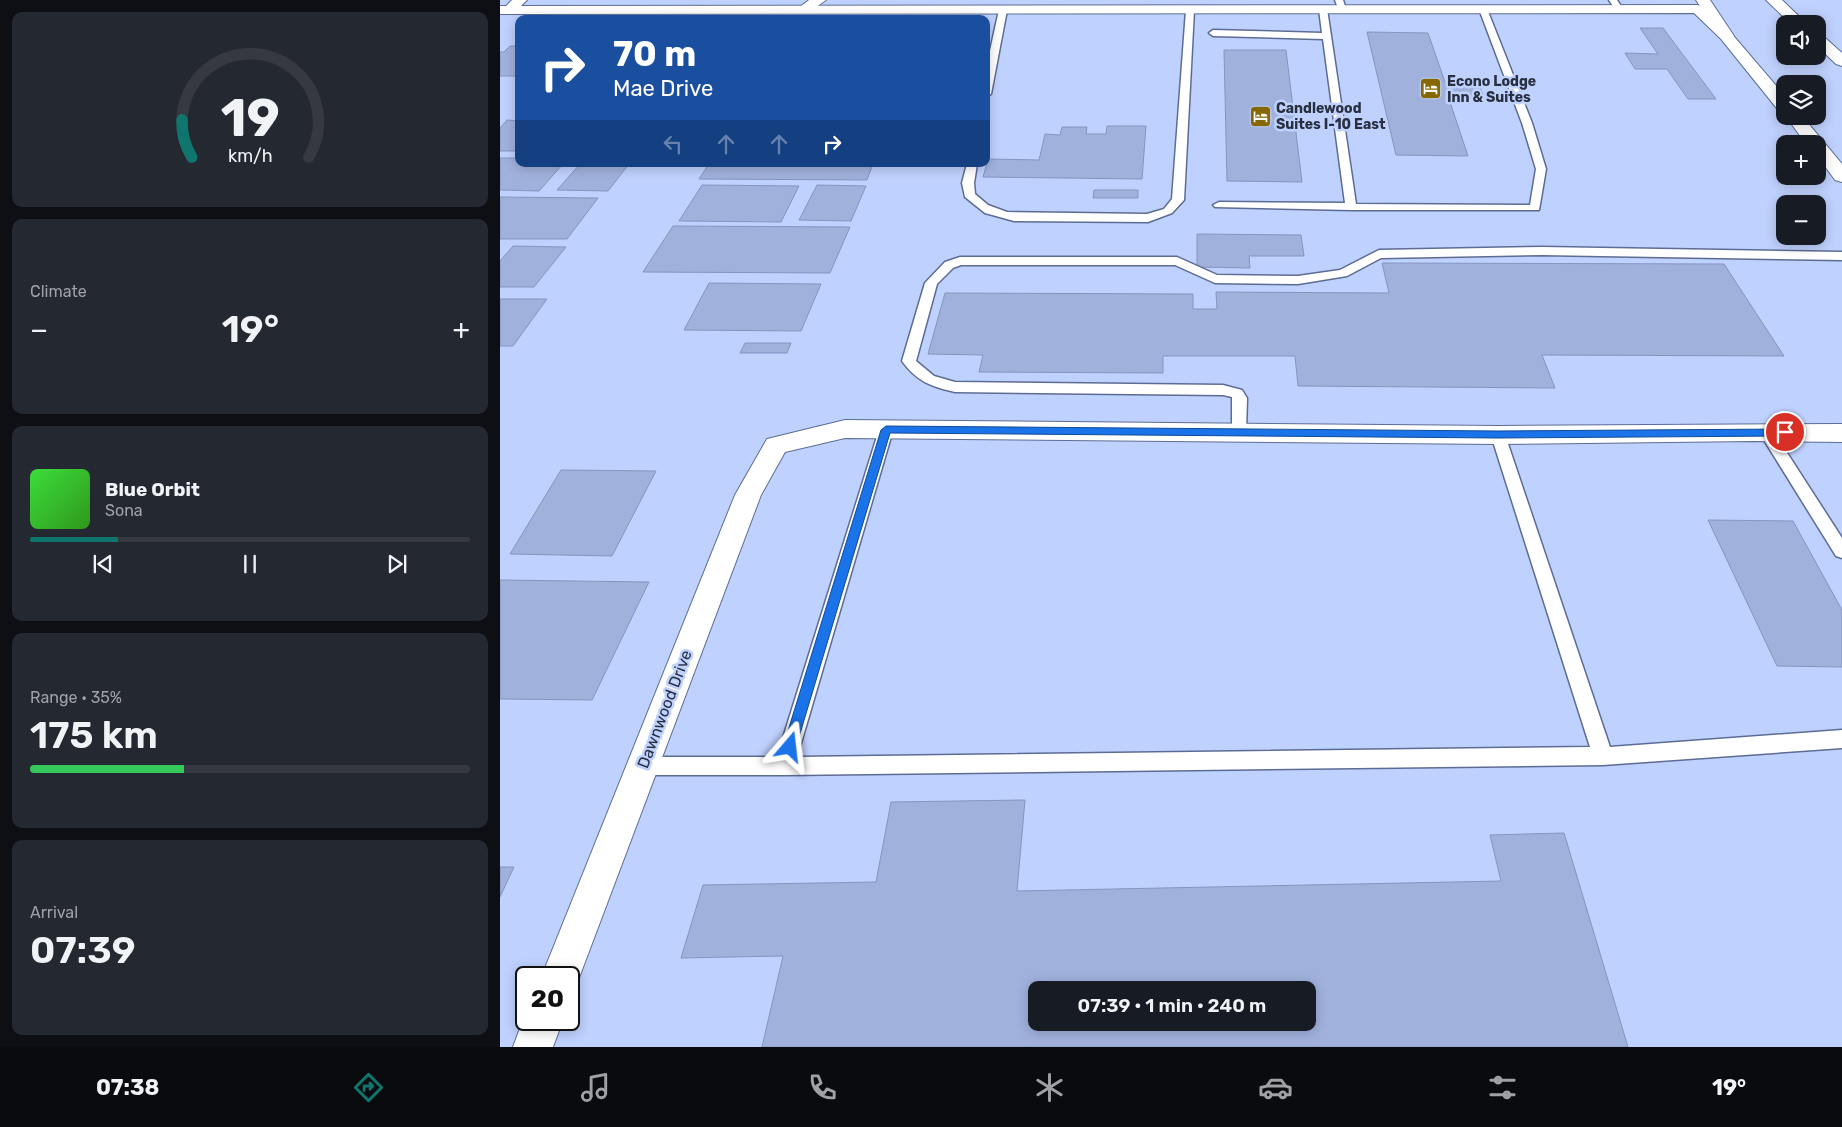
<!DOCTYPE html>
<html lang="en">
<head>
<meta charset="utf-8">
<style>
  body { margin:0; font-family:Rubik,sans-serif; background:#242831; color:#f1f3f6; height:100vh; display:flex; flex-direction:column; font-size:19px; white-space:nowrap }
  * { box-sizing:border-box; margin:0 }
  p { font-size:16px; color:#9ea1a6 }
  .icon { flex:none; width:28px; height:28px; fill:none; stroke:currentColor; stroke-width:2; stroke-linecap:round; stroke-linejoin:round }
  .map { position:relative; flex:1; overflow:hidden }
  .side { display:flex; flex-direction:column; gap:12px; padding:12px; background:#0d0f14; width:500px }
  .side>* { flex:none }
  .top-card { position:absolute; left:15px; top:15px; width:475px; height:152px; border-radius:10px; box-shadow:0 2px 12px #0003; background:#1a4fa0; color:#fff; overflow:hidden }
  .fabs { position:absolute; left:1276px; top:15px; display:grid; gap:10px }
  .fabs a { display:grid; place-items:center; width:50px; height:50px; border-radius:10px; background:#171b24; box-shadow:0 2px 12px #0003; font-size:25px }
  .speed { position:absolute; left:15px; top:966px; display:flex; gap:10px; font-size:25px; font-weight:700; text-align:center }
  .speed>* { display:grid; place-content:center; width:65px; height:65px; border-radius:50%; background:#171b24; box-shadow:0 2px 12px #0003; line-height:1 }
  .speed .limit { border:2px solid #111; border-radius:8px; background:#fff; color:#111 }
  .pin { position:absolute; display:grid; place-items:center; width:42px; height:42px; color:#fff; margin:-21px; border:2px solid #fff; border-radius:50%; box-shadow:0 1px 5px #0007 }
  .me { position:absolute; width:55px; margin:-28px; rotate:17deg; stroke-linejoin:round; filter:drop-shadow(0 0 4px #0008) }
  .turn { display:flex; align-items:center; gap:18px; height:105px; padding:0 15px; font-size:22px }
  .turn .icon { width:65px; height:65px; stroke-width:2.5 }
  .turn b { display:block; font-size:35px; line-height:42px }
  .lanes { display:flex; align-items:center; height:48px; padding:0 15px; background:#0003; justify-content:center; gap:25px; direction:ltr }
  .lanes .off { opacity:.35 }
  .big { font-size:38px; font-weight:600; line-height:1.1 }
  .side .widget { flex:1; display:flex; flex-direction:column; justify-content:center; gap:8px; min-width:0; padding:0 18px; border-radius:10px; background:#242831 }
  .side .dial { align-items:center; gap:0 }
  .dial svg { height:130px; overflow:visible; fill:none; stroke:#363941; stroke-width:7; stroke-linecap:round; text-anchor:middle }
  .dial text { fill:#f1f3f6; stroke:none }
  .song { display:flex; align-items:center; gap:15px }
  .cover { width:60px; height:60px; border-radius:8px; background:linear-gradient(135deg,hsl(120 70% 55%),hsl(110 70% 35%)) }
  .played { height:5px; border-radius:2px; background:linear-gradient(90deg,#0f766e 20%,#363941 20%) }
  .keys { display:flex; justify-content:space-around; direction:ltr }
  .heat { display:flex; justify-content:space-between; align-items:center; font-size:28px; direction:ltr }
  .charge { height:8px; border-radius:4px; background:linear-gradient(90deg,#34c759 35%,#363941 0) }
  .trip { position:absolute; left:528px; top:981px; width:288px; height:50px; border-radius:10px; background:#171b24; box-shadow:0 2px 12px #0003; font-weight:600; line-height:50px; text-align:center }
  .menu { display:flex; height:80px; justify-content:space-around; align-items:center; background:#090b0e; color:#9ea1a6 }
  .menu .icon { width:35px; height:35px }
  .menu .selected { color:#0f766e }
  .menu b { font-size:22px; color:#f1f3f6 }
  main { display:flex; flex:1; min-height:0 }
  .map>svg:first-child { display:block }
</style>
</head>
<body>
<main>
<section class="side">
<div class="widget dial"><svg viewBox="0 0 100 80">
<path d="M14 69A42 42 0 1 1 86 69"/>
<path d="M14 69A42 42 0 0 1 8 46" stroke="#0f766e"/>
<text x="50" y="56" font-size="32" font-weight="700">19</text>
<text x="50" y="72" font-size="11">km/h</text>
</svg></div>
<div class="widget"><p>Climate</p>
<div class="heat"><a>−</a><b class="big">19°</b><a>+</a></div>
</div>
<div class="widget">
<div class="song"><i class="cover"></i><div><b>Blue Orbit</b><p>Sona</p></div></div>
<div class="played"></div>
<div class="keys"><svg class="icon" aria-label="previous" viewBox="0 0 24 24"><path d="M18 5L8 12l10 7zM5 5v14"/></svg><svg class="icon" aria-label="pause" viewBox="0 0 24 24"><path d="M8 5v14M16 5v14"/></svg><svg class="icon" aria-label="next" viewBox="0 0 24 24"><path d="M6 5l10 7-10 7zM19 5v14"/></svg></div>
</div>
<div class="widget"><p>Range · 35%</p><b class="big">175 km</b><div class="charge"></div></div>
<div class="widget"><p>Arrival</p><b class="big">07:39</b></div>
</section>
<div class="map">
<svg width="1342" height="1047" viewBox="0 0 1342 1047">
  <rect width="100%" height="100%" fill="#bfd1fe"/>
  <g fill="#a0b1dc" stroke="#8495be" fill-rule="evenodd">
    <polygon points="1140,28 1163,28 1216,99 1188,99 1167,69 1135,69 1125,53 1158,54"/>
    <polygon points="867,32 928,33 945,82 978,83 984,97 948,96 968,156 896,155"/>
    <polygon points="10,46 19,46 19,76 0,76 0,52 4,52"/>
    <polygon points="724,50 786,50 802,182 727,181"/>
    <polygon points="7,120 19,121 19,151 0,151 0,128"/>
    <polygon points="607,126 646,126 642,179 483,177 488,159 539,160 545,134 560,135 562,127 587,127 586,134 606,134"/>
    <polygon points="0,158 19,158 19,164 63,164 39,191 0,190"/>
    <polygon points="80,164 129,164 108,191 57,190"/>
    <polygon points="209,164 373,164 367,180 199,179"/>
    <polygon points="202,185 299,186 281,222 179,221"/>
    <polygon points="317,185 366,186 351,221 299,220"/>
    <polygon points="594,190 638,190 638,198 593,198"/>
    <polygon points="0,197 98,198 67,239 0,239"/>
    <polygon points="173,226 350,227 330,273 143,272"/>
    <polygon points="697,234 801,235 804,256 749,256 750,268 697,267"/>
    <polygon points="13,246 66,247 34,287 0,287 0,261"/>
    <polygon points="882,263 1224,264 1284,356 1042,355 1055,388 798,386 795,356 663,356 663,373 479,372 483,355 428,354 445,293 693,294 693,309 717,309 716,292 889,293"/>
    <polygon points="209,283 321,284 301,331 184,330"/>
    <polygon points="0,299 47,299 13,346 0,346"/>
    <polygon points="245,343 291,343 287,353 240,353"/>
    <polygon points="61,470 156,471 112,556 10,554"/>
    <polygon points="1208,520 1293,521 1342,610 1342,667 1277,666"/>
    <polygon points="0,580 149,582 92,700 0,699"/>
    <path d="M525,800L517,891L1001,881L990,835L1064,833L1128,1047H262L283,956L181,958L203,885L376,882L391,802ZM536,990H806V1022H536Z"/>
    <polygon points="0,867 14,867 0,897"/>
  </g>
  <g fill="none" stroke-linecap="round" stroke-linejoin="round">
    <defs>
      <g id="lane">
        <polygon points="835,0 843,0 846,9 845,11 839,11"/>
        <polygon points="1109,0 1117,0 1123,9 1122,11 1116,11"/>
        <polygon points="823,6 827,9 856,204 1030,205 1036,169 1022,123 979,9 983,6 987,9 1032,123 1046,169 1039,210 851,210 715,207 713,205 719,202 845,203 823,39 713,36 709,33 713,30 822,33 819,9"/>
        <polygon points="503,7 507,10 491,94 486,97 486,69 499,10"/>
        <polygon points="690,7 694,10 684,200 672,213 648,222 514,221 485,213 465,197 462,183 467,164 477,164 474,183 475,194 488,205 507,212 647,214 664,209 672,199 686,10"/>
        <path d="M1042,247L1342,252V260L1042,255L881,258L847,276L798,284L715,283L675,265H461L453,268L437,284L416,361L434,376L455,382L723,385L742,390L747,398L746,433L744,437H734L732,433V397L723,395L455,392C432,387 416,381 402,361L425,283L445,262L460,257H677L717,275L798,276L840,270L879,250Z"/>
        <polygon points="386,425 391,426 393,430 297,757 1090,747 991,435 993,431 1003,431 1005,435 1110,747 1342,730 1342,748 1103,765 284,775 141,775 134,772 131,766 134,760 141,757 277,757 379,430 381,426"/>
        <polygon points="1266,427 1271,428 1342,538 1342,558 1336,556 1259,432 1261,428"/>
      </g>
      <g id="street">
        <polygon points="12,0 27,0 14,13 4,13 2,10"/>
        <polygon points="309,0 326,0 308,13 298,13 296,10"/>
        <polygon points="345,420 998,426 1342,424 1342,442 1252,441 998,444 345,438 285,452 261,495 79,978 74,992 69,994 69,978 41,978 235,495 267,439"/>
        <polygon points="26,1012 26,1020 63,1020 53,1047 13,1047"/>
      </g>
      <g id="secondary">
        <polygon points="1197,5 1202,6 1231,33 1285,96 1285,112 1279,111 1221,39 1194,13 0,14 0,6"/>
        <polygon points="1285,115 1302,116 1342,164 1342,182 1335,180 1318,157 1318,144 1306,144"/>
      </g>
      <g id="highway">
        <polygon points="1196,0 1210,0 1234,36 1231,39 1221,39"/>
        <polygon points="1266,0 1282,0 1307,24 1291,24"/>
        <polygon points="1318,34 1323,36 1342,53 1342,66 1336,64 1318,47"/>
      </g>
    </defs>
    <use href="#lane" stroke="#5d6c94" stroke-width="3"/>
    <use href="#street" stroke="#5d6c94" stroke-width="2"/>
    <use href="#secondary" stroke="#5d6c94" stroke-width="2"/>
    <use href="#highway" stroke="#5d6c94" stroke-width="2"/>
    <use href="#lane" fill="#fff" fill-rule="evenodd"/>
    <use href="#street" fill="#fff" fill-rule="evenodd"/>
    <use href="#secondary" fill="#fff" fill-rule="evenodd"/>
    <use href="#highway" fill="#fff" fill-rule="evenodd"/>
  </g>
  <polygon fill="#1a73e8" stroke="#114b97" points="386,426 998,431 1285,429 1290,432 1285,436 998,438 390,433 296,747 294,751 290,753 285,751 283,747 381,430"/>
  <defs>
    <symbol id="hotel-square" viewBox="-11 -11 22 22"><rect x="-9" y="-9" width="18" height="18" rx="4" fill="#866700" stroke="#bfd1fe"/><path d="M-6-4.5h1.5V1H6V5H4.5V3h-9V5H-6ZM-4 0a1.8 1.8 0 1 1 3.6 0ZM.5 0V-2.5h3Q6-2.5 6 0Z" fill="#fff"/></symbol>
  </defs>
  <g fill-rule="evenodd">
    <use href="#hotel-square" x="918" y="76" width="25" height="25"/>
    <use href="#hotel-square" x="748" y="104" width="25" height="25"/>
  </g>
  <g text-anchor="middle" stroke-width="5" stroke-linejoin="round" paint-order="stroke">
    <g font-size="14" font-weight="bold" fill="#282f40" stroke="#bfd1fe" text-anchor="start">
      <text x="947" y="86">Econo Lodge<tspan x="947" dy="16">Inn &amp; Suites</tspan></text>
      <text x="776" y="113">Candlewood<tspan x="776" dy="16">Suites I-10 East</tspan></text>
    </g>
    <g font-size="16" fill="#282f40" stroke="#bfd1fe">
      <text transform="translate(164 709) rotate(-69)" y="6">Dawnwood Drive</text>
    </g>
  </g>
</svg>
<div class="fabs">
<a><svg class="icon" aria-label="sound" viewBox="0 0 24 24"><path d="M4 9h4l5-4v14l-5-4H4zM17 9q2 3 0 6"/></svg></a>
<a><svg class="icon" aria-label="layers" viewBox="0 0 24 24"><path d="M12 4l9 5-9 5-9-5zM3 14l9 5 9-5"/></svg></a>
<a>+</a>
<a>−</a>
</div>
<div class="speed"><div class="limit">20</div></div>
<div class="pin" style="left:1285px;top:432px;background:#d93025"><svg class="icon" aria-label="arrive" viewBox="0 0 24 24"><path d="M6 21V4h12l-3 4 3 4H6"/></svg></div>
<svg class="me" style="left:290px;top:747px" viewBox="-20 -20 40 40"><path d="M0-17L14 15 0 8-14 15z" fill="#1a73e8" stroke="#fff" stroke-width="4"/></svg>
<div class="trip">07:39 · 1 min · 240 m</div>
<div class="top-card">
<div class="turn"><svg class="icon" aria-label="right" viewBox="0 0 24 24"><path d="M7 20v-9h11M14 6l5 5-5 5"/></svg><div><b>70 m</b>Mae Drive</div></div>
<div class="lanes"><svg class="icon off" aria-label="left" viewBox="0 0 24 24"><path d="M17 20v-9H6M10 6l-5 5 5 5"/></svg><svg class="icon off" aria-label="ahead" viewBox="0 0 24 24"><path d="M12 20V5M6 11l6-6 6 6"/></svg><svg class="icon off" aria-label="ahead" viewBox="0 0 24 24"><path d="M12 20V5M6 11l6-6 6 6"/></svg><svg class="icon" aria-label="right" viewBox="0 0 24 24"><path d="M7 20v-9h11M14 6l5 5-5 5"/></svg></div>
</div>
</div>
</main>
<nav class="menu">
<b>07:38</b>
<svg class="icon selected" aria-label="directions" viewBox="0 0 24 24"><path d="M12 3l9 9-9 9-9-9zM9 14v-3h6M13 9l2 2-2 2"/></svg>
<svg class="icon" aria-label="music" viewBox="0 0 24 24"><path d="M9 18V5l10-2v13"/><circle cx="6" cy="18" r="3"/><circle cx="16" cy="16" r="3"/></svg>
<svg class="icon" aria-label="phone" viewBox="0 0 24 24"><path d="M5 4h4l2 5-3 2q2 4 5 5l2-3 5 2v4C11 20 4 13 5 4z"/></svg>
<svg class="icon" aria-label="climate" viewBox="0 0 24 24"><path d="M12 3v18M4 7l16 10M4 17L20 7"/></svg>
<svg class="icon" aria-label="car" viewBox="0 0 24 24"><path d="M5 17H2v-5l4-1 3-4h7l3 4 3 1v5h-3M9 17h6M6 11h13"/><circle cx="7" cy="17" r="2"/><circle cx="17" cy="17" r="2"/></svg>
<svg class="icon" aria-label="filters" viewBox="0 0 24 24"><path d="M4 7h16M4 17h16"/><circle cx="9" cy="7" r="2"/><circle cx="15" cy="17" r="2"/></svg>
<b>19°</b>
</nav>
</body>
</html>
